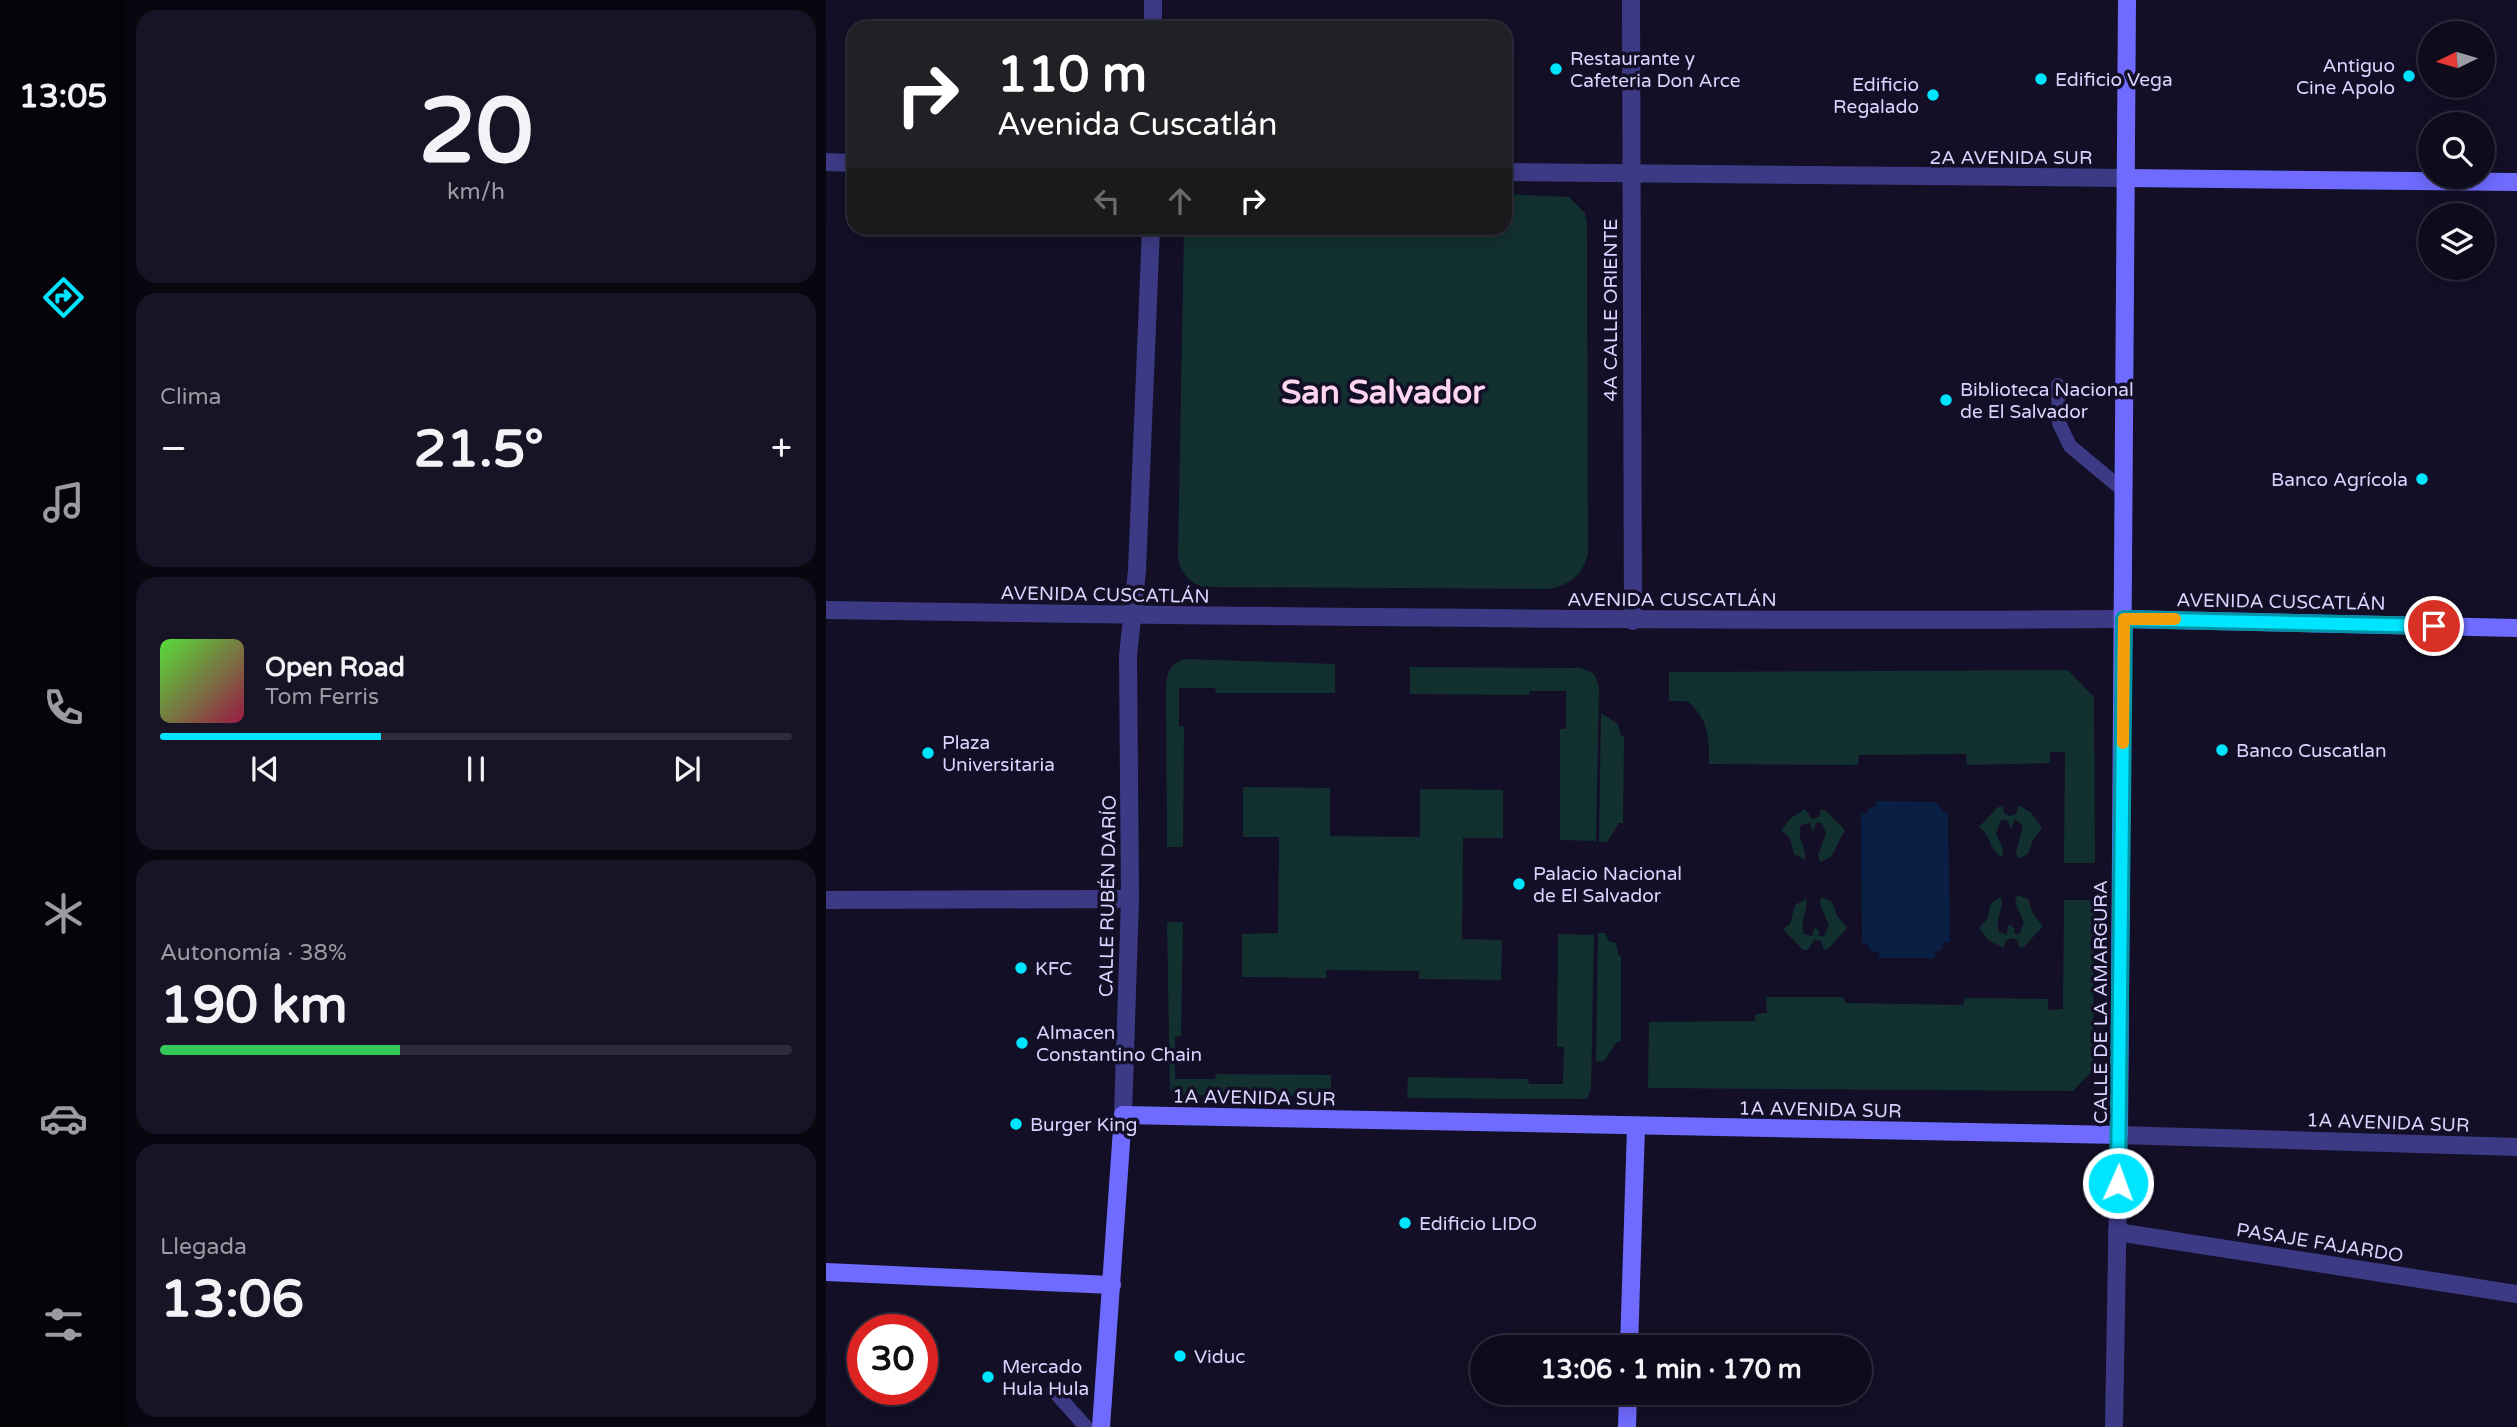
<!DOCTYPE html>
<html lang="es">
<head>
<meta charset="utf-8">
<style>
  body { margin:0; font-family:"Varela Round",sans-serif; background:#171425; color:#f1f3f6; height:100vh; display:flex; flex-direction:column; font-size:26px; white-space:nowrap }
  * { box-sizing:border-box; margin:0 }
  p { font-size:23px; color:#9b9ba3 }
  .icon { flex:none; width:38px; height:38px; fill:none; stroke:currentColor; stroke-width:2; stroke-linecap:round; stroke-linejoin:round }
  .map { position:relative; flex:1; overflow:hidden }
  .sheet { display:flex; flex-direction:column; gap:10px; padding:10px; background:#08060f; width:700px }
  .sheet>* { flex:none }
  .banner { position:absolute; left:21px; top:21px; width:665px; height:214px; border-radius:21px; box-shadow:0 4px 18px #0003,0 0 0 2px #2e2b3b; background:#202124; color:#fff; overflow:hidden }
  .needle { width:46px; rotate:265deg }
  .tools { position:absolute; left:1592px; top:21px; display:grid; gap:14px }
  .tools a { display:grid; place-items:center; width:77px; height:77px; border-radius:50%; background:#0e0b1c; box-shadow:0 4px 18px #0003,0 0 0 2px #2e2b3b; font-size:35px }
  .speed { position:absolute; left:21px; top:1314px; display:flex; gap:14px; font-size:35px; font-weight:700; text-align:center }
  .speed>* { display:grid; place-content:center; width:91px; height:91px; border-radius:50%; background:#0e0b1c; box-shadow:0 4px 18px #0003,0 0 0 2px #2e2b3b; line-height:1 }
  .speed .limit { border:10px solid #d22; background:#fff; color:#111 }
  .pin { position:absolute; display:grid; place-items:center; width:60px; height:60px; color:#fff; margin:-30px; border:4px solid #fff; border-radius:50%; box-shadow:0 2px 7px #0007 }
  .me { position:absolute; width:77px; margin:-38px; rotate:2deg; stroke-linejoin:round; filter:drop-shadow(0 0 5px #0008) }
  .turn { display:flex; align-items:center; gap:24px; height:147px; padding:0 35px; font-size:32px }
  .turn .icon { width:91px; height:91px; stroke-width:2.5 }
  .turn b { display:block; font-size:49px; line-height:60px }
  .lanes { display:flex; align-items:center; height:66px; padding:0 35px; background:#0003; justify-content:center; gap:35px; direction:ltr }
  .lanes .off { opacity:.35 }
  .big { font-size:52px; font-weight:800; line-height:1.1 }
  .sheet .widget { flex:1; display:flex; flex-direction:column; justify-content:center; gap:10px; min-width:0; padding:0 24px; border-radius:21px; background:#171425 }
  .sheet .dial { align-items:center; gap:0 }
  .dial b { font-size:91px; line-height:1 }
  .song { display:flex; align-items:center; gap:21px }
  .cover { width:84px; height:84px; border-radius:10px; background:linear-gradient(135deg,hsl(110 70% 55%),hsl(340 70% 35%)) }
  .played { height:7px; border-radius:4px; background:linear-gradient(90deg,#00e5ff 35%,#2e2b3b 35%) }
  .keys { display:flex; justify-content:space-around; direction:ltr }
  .heat { display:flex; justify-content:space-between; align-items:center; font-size:38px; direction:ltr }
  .charge { height:10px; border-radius:5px; background:linear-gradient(90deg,#34c759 38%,#2e2b3b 0) }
  .trip { position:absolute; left:644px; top:1335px; width:402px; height:70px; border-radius:35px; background:#0e0b1c; box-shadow:0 4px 18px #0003,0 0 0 2px #2e2b3b; font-weight:800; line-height:70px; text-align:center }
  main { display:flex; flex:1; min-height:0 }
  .tab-bar { display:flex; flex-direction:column; width:126px; justify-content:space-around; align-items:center; background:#06040b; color:#9b9ba3 }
  .tab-bar .icon { width:49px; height:49px }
  .tab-bar .selected { color:#00e5ff }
  .tab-bar b { font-size:32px; color:#f1f3f6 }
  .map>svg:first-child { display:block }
</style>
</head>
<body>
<main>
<nav class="tab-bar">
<b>13:05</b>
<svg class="icon selected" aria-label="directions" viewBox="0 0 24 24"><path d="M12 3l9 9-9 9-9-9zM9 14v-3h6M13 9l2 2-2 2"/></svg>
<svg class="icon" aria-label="music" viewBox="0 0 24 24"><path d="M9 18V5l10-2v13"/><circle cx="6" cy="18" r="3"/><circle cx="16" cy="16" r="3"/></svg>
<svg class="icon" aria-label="phone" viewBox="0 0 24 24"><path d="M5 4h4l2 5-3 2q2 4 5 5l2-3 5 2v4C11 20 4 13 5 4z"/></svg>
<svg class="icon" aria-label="climate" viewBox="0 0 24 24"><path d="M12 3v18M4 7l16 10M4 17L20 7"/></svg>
<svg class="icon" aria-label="car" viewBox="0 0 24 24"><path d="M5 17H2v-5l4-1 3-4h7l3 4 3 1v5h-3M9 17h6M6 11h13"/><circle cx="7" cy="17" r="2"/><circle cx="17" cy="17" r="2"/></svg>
<svg class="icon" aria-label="filters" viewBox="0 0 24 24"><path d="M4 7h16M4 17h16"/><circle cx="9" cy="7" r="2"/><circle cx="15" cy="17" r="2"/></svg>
</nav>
<section class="sheet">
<div class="widget dial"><b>20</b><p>km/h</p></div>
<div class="widget"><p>Clima</p>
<div class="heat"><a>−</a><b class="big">21.5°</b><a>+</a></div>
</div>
<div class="widget">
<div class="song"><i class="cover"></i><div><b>Open Road</b><p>Tom Ferris</p></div></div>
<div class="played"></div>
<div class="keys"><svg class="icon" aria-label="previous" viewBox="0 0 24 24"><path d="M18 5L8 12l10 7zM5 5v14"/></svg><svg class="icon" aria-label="pause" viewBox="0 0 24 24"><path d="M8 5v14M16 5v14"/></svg><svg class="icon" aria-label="next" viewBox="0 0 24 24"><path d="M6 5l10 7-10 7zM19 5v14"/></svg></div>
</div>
<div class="widget"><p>Autonomía · 38%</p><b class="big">190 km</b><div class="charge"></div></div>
<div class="widget"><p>Llegada</p><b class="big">13:06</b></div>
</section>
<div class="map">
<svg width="1691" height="1427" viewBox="0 0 1691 1427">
  <rect width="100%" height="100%" fill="#130f26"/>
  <g fill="#12302f">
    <path d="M679,194L743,197L759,213L761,223L762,553C758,574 743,586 722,589L380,587C364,585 353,571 352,556L358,228H679Z"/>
    <path d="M360,659L509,664V693H390L389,688H353V726H358L357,847H341L340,688C341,672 344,663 360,659Z"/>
    <polygon points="584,667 755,668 768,674 773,686 770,841 734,840 734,729 740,729 740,691 704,691 703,695 584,694"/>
    <path d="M1242,670L1268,697L1269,863H1238L1239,752H1224V763L1141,765L1140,754L1033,755L1032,765L883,764C883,737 883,719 861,701H843V672Z"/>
    <polygon points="775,713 792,724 795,736 798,736 797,823 793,823 781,842 773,842"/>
    <polygon points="417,787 504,788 504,836 594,837 594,789 677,790 677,838 637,838 636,939 676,940 675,980 593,979 593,971 500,970 500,978 416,977 416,934 452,933 453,837 417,837"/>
    <path d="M1193,805L1205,813L1216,827L1207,840L1202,854L1192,859L1190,852L1197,826L1189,819L1185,829L1181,820H1175L1170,834L1177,849L1176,857C1161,848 1166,836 1153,827L1172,807L1177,806L1178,813L1184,816L1190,814Z"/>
    <path d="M979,809L986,819L993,817L995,809L999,810L1019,830L1005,857L994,862L992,855L1000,833L995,822L990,823L987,832L983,823L975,825C970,839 981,847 979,860L968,854L964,838L955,830L965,818Z"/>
    <path d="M1191,895L1202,899L1207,914L1217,926L1198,947L1194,948L1191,940L1184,938L1179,942L1178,948L1162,940L1153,928L1161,919L1165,903L1175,897C1179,909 1168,918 1173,932L1181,935L1182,926L1185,925L1189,929L1188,934H1193L1198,923L1189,902Z"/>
    <path d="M995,897L1006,902L1011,916L1021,928L1002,949L998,950L995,941L988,940L982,950H977L957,929L964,924L969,905L980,899C983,911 973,920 978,934L986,936L989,927L993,931L992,936H998L1003,925L994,904Z"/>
    <polygon points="1238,900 1268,900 1267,1070 1247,1091 822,1088 823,1022 929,1021 929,1014 941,1013 940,997 1017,997 1020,1003 1137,1005 1139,998 1222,999 1222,1010 1237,1009"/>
    <polygon points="341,922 357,922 355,1036 349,1037 349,1079 389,1079 390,1074 505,1075 505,1096 354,1095 344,1090"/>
    <polygon points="772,933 779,933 783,941 790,943 792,955 795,956 795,1042 791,1042 778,1061 770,1061"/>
    <polygon points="732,934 768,935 765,1089 761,1099 581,1098 582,1077 702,1079 703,1084 737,1084 738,1047 731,1047"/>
  </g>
  <polygon fill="#0a1f44" points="1050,801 1110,802 1118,812 1122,812 1124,942 1118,942 1116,949 1109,952 1109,958 1053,958 1053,953 1043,950 1042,943 1036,943 1035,814 1040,814 1043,809 1050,806"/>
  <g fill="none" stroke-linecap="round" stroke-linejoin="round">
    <g stroke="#3d3a85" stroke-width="14">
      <polyline points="1232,385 1233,423 1244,446 1298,491"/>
      <polyline points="227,1390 260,1427"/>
    </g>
    <g stroke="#3d3a85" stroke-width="18">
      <polyline points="327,0 327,28"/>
      <polyline points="805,0 807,621"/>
      <polyline points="0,162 28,163"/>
      <polyline points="679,172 1300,178"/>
      <path d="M0,610C433,617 865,622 1298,619"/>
      <polyline points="0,900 304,899"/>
      <polyline points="297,1115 304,899 302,656 311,570 325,228"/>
      <polyline points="1291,1232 1691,1294"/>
      <polyline points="1288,1427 1293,1135 1691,1147"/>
    </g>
    <g stroke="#6f6bff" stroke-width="18">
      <polyline points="1300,178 1691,182"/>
      <polyline points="1298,619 1691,628"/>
      <polyline points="0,1272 286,1285"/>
      <polyline points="803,1348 810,1127"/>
      <polyline points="275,1427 297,1115 1293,1135 1301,0"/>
      <polyline points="801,1427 802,1393"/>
    </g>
  </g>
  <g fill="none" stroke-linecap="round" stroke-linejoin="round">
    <defs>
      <polyline id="route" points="1292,1183 1298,619 1608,626"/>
    </defs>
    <use href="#route" stroke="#0095a6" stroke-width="18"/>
    <use href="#route" stroke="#00e5ff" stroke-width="12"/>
    <polyline stroke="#f59e0b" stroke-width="12" points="1297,743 1298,619 1349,619"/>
  </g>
  <g fill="#00e5ff" stroke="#130f26" stroke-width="2.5">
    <circle cx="730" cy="69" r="7"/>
    <circle cx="1583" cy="76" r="7"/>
    <circle cx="1215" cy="79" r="7"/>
    <circle cx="1107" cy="95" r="7"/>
    <circle cx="1120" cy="400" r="7"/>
    <circle cx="1596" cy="479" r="7"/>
    <circle cx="1396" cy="750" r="7"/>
    <circle cx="102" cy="753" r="7"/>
    <circle cx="693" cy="884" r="7"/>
    <circle cx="195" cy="968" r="7"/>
    <circle cx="196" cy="1043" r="7"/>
    <circle cx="190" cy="1124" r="7"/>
    <circle cx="579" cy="1223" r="7"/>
    <circle cx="354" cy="1356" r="7"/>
    <circle cx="162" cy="1377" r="7"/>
  </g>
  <g text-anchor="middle" stroke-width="7" stroke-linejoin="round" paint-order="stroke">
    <g font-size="19" fill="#d9d4ff" stroke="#130f26" text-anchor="start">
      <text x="744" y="65">Restaurante y<tspan x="744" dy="22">Cafeteria Don Arce</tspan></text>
      <text x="1569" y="72" text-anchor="end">Antiguo<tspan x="1569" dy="22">Cine Apolo</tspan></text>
      <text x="1229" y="86">Edificio Vega</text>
      <text x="1093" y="91" text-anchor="end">Edificio<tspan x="1093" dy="22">Regalado</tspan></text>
      <text x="1134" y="396">Biblioteca Nacional<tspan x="1134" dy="22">de El Salvador</tspan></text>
      <text x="1582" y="486" text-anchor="end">Banco Agrícola</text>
      <text x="116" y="749">Plaza<tspan x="116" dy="22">Universitaria</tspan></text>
      <text x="1410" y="757">Banco Cuscatlan</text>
      <text x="707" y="880">Palacio Nacional<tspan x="707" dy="22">de El Salvador</tspan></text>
      <text x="209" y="975">KFC</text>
      <text x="210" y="1039">Almacen<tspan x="210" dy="22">Constantino Chain</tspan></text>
      <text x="204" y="1131">Burger King</text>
      <text x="593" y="1230">Edificio LIDO</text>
      <text x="368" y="1363">Viduc</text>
      <text x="176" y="1373">Mercado<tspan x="176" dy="22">Hula Hula</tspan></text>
    </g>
    <g font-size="19" fill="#d9d4ff" stroke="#130f26">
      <text x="1185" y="164">2A AVENIDA SUR</text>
      <text transform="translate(784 310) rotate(-90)" y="7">4A CALLE ORIENTE</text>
      <text transform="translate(279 594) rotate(1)" y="7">AVENIDA CUSCATLÁN</text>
      <text x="846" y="606">AVENIDA CUSCATLÁN</text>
      <text transform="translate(1455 601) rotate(1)" y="7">AVENIDA CUSCATLÁN</text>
      <text transform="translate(281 896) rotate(-89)" y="7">CALLE RUBÉN DARÍO</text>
      <text transform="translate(1274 1002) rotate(-90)" y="7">CALLE DE LA AMARGURA</text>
      <text transform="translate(428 1097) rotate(1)" y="7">1A AVENIDA SUR</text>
      <text transform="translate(994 1109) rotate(1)" y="7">1A AVENIDA SUR</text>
      <text transform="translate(1562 1122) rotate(2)" y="7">1A AVENIDA SUR</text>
      <text transform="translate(1494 1242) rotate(9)" y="7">PASAJE FAJARDO</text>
    </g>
    <g font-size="33" font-weight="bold" fill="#ffd6f0" stroke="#130f26">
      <text x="557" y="403">San Salvador</text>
    </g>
  </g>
</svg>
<div class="tools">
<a><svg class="needle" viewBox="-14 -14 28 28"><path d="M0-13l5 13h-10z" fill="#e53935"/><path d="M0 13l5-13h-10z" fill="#9b9ba3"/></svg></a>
<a><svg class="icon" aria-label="search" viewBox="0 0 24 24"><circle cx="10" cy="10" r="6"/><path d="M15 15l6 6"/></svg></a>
<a><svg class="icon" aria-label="layers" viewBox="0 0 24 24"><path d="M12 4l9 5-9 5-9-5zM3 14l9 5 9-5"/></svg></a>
</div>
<div class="speed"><div class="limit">30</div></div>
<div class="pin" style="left:1608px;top:626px;background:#d93025"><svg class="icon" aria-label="arrive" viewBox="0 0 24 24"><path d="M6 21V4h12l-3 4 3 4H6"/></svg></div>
<svg class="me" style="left:1292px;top:1183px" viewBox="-20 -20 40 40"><circle r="17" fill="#00e5ff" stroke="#fff" stroke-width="3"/><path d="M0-11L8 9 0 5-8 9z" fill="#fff"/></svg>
<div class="trip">13:06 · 1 min · 170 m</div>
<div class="banner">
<div class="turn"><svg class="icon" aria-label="right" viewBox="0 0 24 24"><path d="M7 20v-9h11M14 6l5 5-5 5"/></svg><div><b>110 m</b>Avenida Cuscatlán</div></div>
<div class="lanes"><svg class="icon off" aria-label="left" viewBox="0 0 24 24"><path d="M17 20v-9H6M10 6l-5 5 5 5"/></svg><svg class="icon off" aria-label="ahead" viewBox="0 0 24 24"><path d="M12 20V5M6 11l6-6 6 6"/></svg><svg class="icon" aria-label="right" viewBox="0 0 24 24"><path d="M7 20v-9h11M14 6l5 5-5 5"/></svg></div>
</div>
</div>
</main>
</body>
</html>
